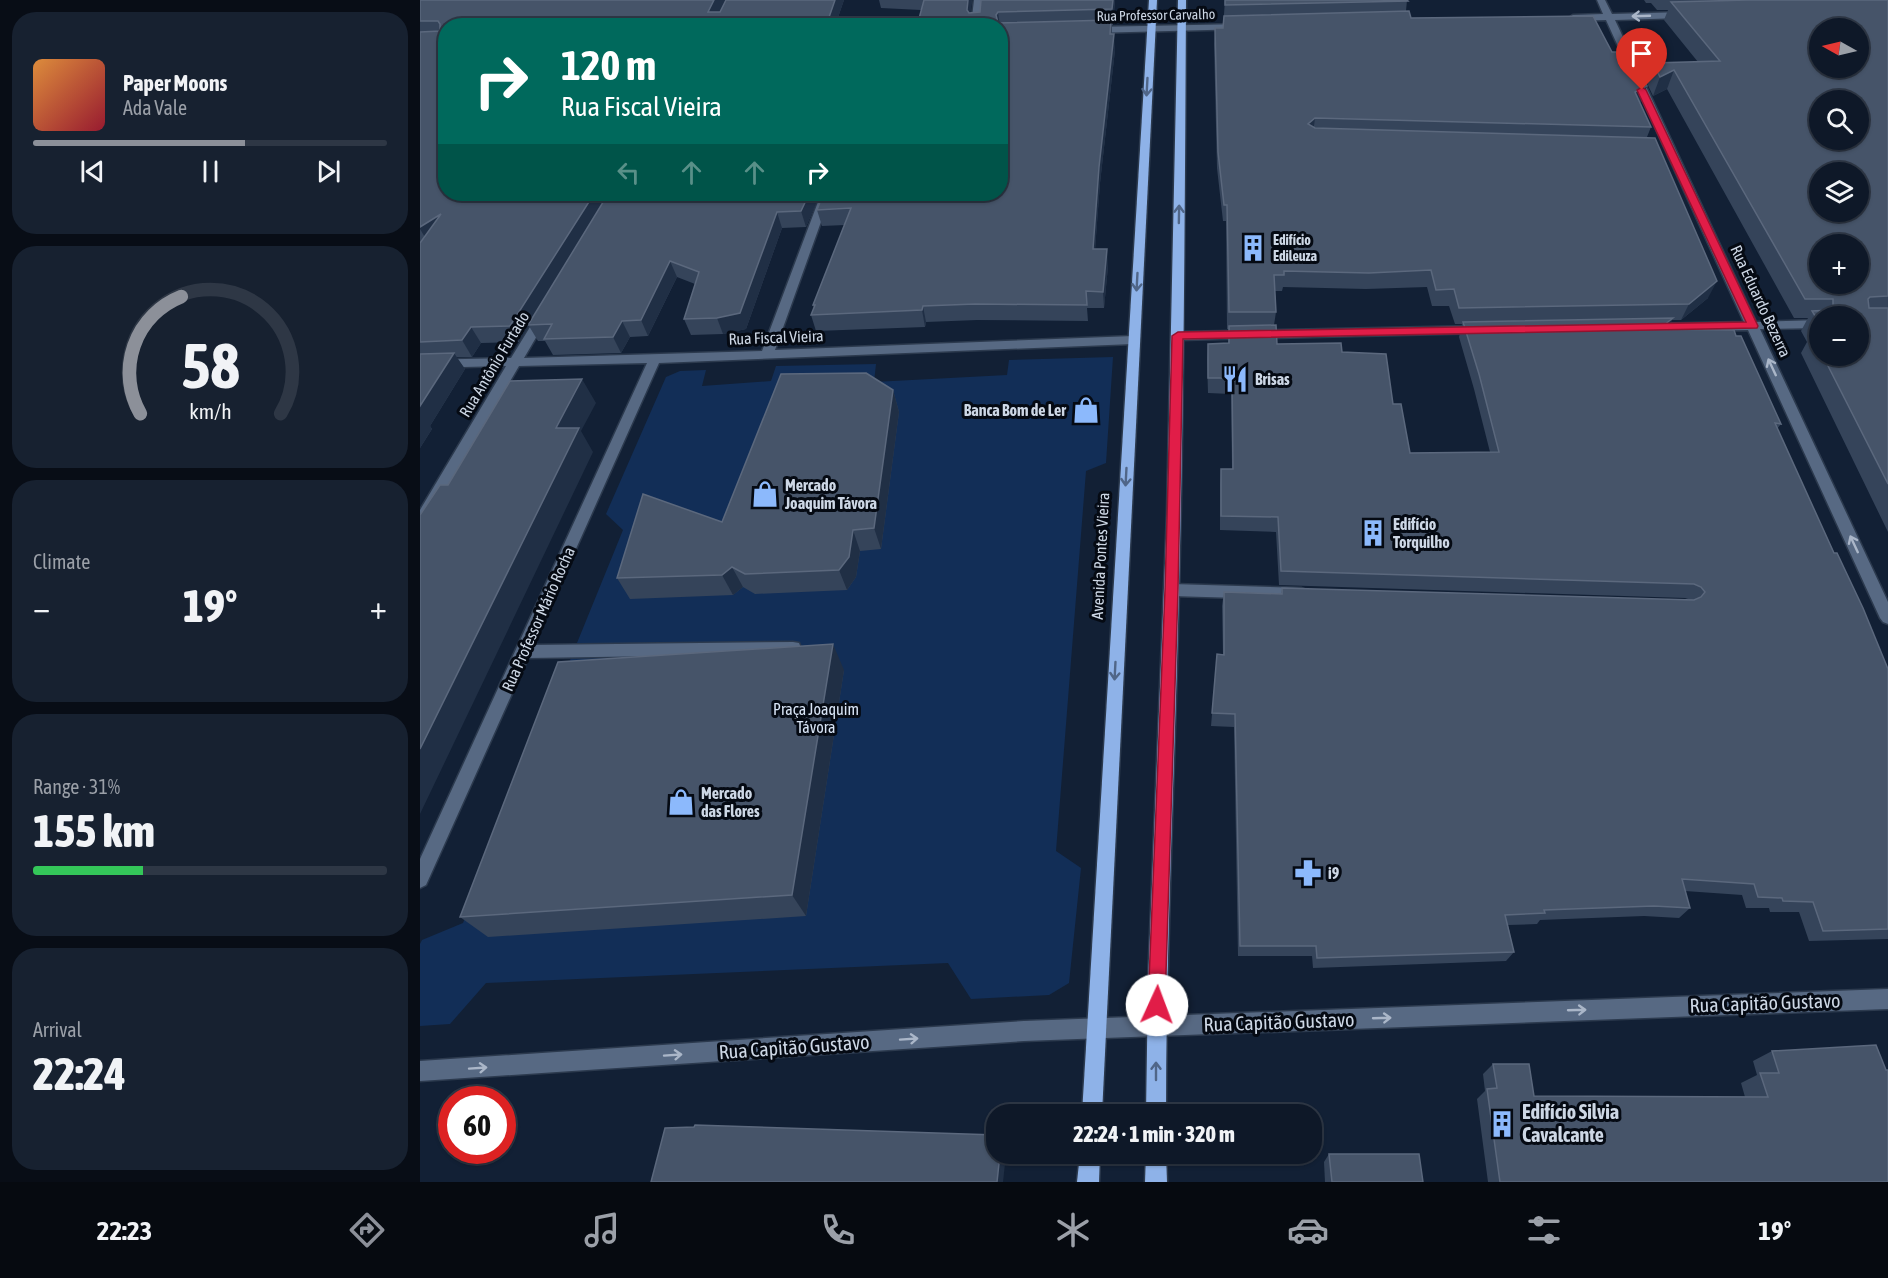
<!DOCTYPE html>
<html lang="en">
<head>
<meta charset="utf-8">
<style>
  body { margin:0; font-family:"Asap Condensed",sans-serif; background:#172130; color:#f1f3f6; height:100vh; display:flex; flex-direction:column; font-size:22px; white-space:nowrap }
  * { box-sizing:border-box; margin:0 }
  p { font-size:20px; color:#9ba0a8 }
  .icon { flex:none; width:33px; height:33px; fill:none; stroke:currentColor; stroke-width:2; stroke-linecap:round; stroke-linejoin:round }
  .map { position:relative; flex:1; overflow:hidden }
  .panel { display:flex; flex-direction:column; gap:12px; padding:12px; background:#080d16; width:420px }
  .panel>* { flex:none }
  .top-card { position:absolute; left:18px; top:18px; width:570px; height:183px; border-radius:24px; box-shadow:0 2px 4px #0004,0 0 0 2px #2e3745; background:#00695c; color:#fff; overflow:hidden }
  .needle { width:39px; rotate:278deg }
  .tools { position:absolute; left:1389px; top:18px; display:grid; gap:12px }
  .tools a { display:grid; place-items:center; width:60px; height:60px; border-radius:50%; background:#0e1828; box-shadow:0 2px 4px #0004,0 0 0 2px #2e3745; font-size:30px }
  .speed { position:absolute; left:18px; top:1086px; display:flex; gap:12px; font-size:30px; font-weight:700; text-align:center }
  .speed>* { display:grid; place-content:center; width:78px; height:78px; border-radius:50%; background:#0e1828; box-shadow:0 2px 4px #0004,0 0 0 2px #2e3745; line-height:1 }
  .speed .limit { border:9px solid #d22; background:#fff; color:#111 }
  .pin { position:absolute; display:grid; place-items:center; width:51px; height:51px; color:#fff; margin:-62px -26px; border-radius:50% 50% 50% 0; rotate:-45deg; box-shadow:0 0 6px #0007 }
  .pin .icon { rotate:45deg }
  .me { position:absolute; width:66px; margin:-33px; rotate:2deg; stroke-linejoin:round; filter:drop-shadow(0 0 4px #0008) }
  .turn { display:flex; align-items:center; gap:21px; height:126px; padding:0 24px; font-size:27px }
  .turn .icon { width:78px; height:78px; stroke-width:2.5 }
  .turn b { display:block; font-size:42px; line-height:51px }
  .lanes { display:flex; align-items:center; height:57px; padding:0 24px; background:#0003; justify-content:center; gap:30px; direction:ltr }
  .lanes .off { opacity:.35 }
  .big { font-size:45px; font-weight:800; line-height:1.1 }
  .panel .card { flex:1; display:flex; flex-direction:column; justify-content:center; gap:9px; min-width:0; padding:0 21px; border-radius:24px; background:#172130 }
  .panel .dial { align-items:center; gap:0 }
  .dial svg { height:156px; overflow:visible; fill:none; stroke:#2e3745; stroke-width:7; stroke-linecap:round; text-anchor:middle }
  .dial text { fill:#f1f3f6; stroke:none }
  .song { display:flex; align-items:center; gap:18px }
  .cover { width:72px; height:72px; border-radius:9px; background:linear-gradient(135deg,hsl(30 70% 55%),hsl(350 70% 35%)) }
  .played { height:6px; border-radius:3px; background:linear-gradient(90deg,#8c9099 60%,#2e3745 60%) }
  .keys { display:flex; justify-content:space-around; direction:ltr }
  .heat { display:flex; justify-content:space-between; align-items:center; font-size:33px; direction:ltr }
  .charge { height:9px; border-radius:4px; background:linear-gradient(90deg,#34c759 31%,#2e3745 0) }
  .trip { position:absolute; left:566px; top:1104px; width:336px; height:60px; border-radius:24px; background:#0e1828; box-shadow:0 2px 4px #0004,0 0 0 2px #2e3745; font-weight:800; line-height:60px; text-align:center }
  .dock { display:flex; height:96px; justify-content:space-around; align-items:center; background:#060a10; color:#9ba0a8 }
  .dock .icon { width:42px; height:42px }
  .dock .selected { color:#8c9099 }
  .dock b { font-size:27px; color:#f1f3f6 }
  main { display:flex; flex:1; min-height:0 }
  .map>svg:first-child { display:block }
</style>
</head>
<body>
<main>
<section class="panel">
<div class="card">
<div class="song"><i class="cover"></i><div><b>Paper Moons</b><p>Ada Vale</p></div></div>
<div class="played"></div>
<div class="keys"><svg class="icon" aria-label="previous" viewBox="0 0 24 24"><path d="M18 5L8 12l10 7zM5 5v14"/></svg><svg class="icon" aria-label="pause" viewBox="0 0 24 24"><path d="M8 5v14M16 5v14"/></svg><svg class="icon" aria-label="next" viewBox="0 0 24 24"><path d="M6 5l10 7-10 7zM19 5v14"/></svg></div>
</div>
<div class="card dial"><svg viewBox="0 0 100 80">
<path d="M14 69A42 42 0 1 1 86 69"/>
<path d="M14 69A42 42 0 0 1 35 9" stroke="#8c9099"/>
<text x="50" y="56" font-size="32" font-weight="700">58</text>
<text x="50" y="72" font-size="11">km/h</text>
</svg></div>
<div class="card"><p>Climate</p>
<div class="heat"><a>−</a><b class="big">19°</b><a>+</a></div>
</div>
<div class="card"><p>Range · 31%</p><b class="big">155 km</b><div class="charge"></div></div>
<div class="card"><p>Arrival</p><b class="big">22:24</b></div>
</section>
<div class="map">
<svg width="1468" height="1182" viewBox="0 0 1468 1182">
  <rect width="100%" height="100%" fill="#122035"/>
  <polygon fill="#122e57" points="693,357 686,463 666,471 636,851 661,868 649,983 629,995 551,999 528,963 66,983 30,1024 0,1026 0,944 2,940 43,923 203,530 186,514 246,377 260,371 286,370 282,386 351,381 356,366 456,364 454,382 587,375 589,360"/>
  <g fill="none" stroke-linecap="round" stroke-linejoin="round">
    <defs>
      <g id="minor">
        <polygon points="554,0 562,0 560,26 551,26"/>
        <polygon points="1177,0 1185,0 1192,14 1264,12 1268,15 1264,18 1195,20 1336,322 1400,320 1400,328 1340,329 1468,602 1468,624 1463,622 1460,618 1328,330 1229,332 1223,328 1229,324 1324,322 1186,20 1153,21 1149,18 1153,15 1183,14"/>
        <polygon points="823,24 826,25 826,29 673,33 668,30 673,27"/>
        <polygon points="401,194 411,194 355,350 713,336 719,340 713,344 239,363 113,645 373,642 379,643 381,648 379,653 373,654 108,658 6,885 0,888 0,859 227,363 99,366 5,526 0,527 0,510 86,366 0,368 0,360 91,358 118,314 122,313 128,317 104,358 342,351"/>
        <polygon points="1061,326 1065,327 1065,333 758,340 752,336 758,332"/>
        <polygon points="752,584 881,588 886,590 889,594 886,598 881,600 752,596 747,594 745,590 747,586"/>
        <polygon points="1468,989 1468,1009 604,1041 0,1081 0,1061 604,1021"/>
      </g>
      <g id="major">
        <polygon points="729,0 737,0 682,1114 662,1114"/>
        <path d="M758,0H766C765,196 764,392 759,588C755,763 746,938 746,1114H726L728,983L747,514Z"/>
        <polygon points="660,1154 680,1154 679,1182 657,1182"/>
        <polygon points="726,1154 746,1154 747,1182 725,1182"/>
      </g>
    </defs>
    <use href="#minor" stroke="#2c3a4e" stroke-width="3"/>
    <use href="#major" stroke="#2c3a4e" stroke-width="3"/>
    <use href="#minor" fill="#576983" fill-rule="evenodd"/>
    <use href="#major" fill="#8eb2e8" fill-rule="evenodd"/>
  </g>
  <g fill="#35445a" fill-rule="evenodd">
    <polygon points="0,0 424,0 415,26 26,194 400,194 386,227 362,228 326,329 303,334 271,335 264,319 275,284 257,277 228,336 210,337 201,353 133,355 125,341 118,341 109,326 99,342 61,343 52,357 36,357 45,369 10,426 12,429 0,448"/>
    <polygon points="459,0 552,0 550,13 560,12 561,0 695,0 693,25 692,25 692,34 695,50 680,183 675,249 688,266 684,308 667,308 668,321 557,320 506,322 505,327 396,331 391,315 394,308 393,305 425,225 402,226 397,210 580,194 501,10 461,8"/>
    <path d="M805,0H987L986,11L991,18L1192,52L1221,102H1220L1231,127L1227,137L1288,298L1261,320H1252L1247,329L1316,336L1361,424L1357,429L1468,669V939L1389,941L1379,912H1350L1349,908H1326L1322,895L1265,891L1270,908L1259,918L1224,916L1120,920L1117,924L1088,925L1094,952L1086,961L893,968L892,956H818L814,727L791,726L797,654L803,655L802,606L804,592L861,594L862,588L1271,600L1265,598L859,585L856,532L800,530V484L801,469H812L811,394L788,393L787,359L788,344L808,343L809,329H807L806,221H803L797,168L794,44L795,28H803ZM863,287L946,289L1007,287L1012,306H1029L1035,324H1042L1039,337L1054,389L1070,452L990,453L973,404L922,352L857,344L854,325L856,312L855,291H862Z"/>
    <path d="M1224,0H1468V532L1381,353L1387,342L1381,331L1388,318H1374L1247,89L1233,96L1226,81L1233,63L1278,62L1244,20L1248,10H1237L1231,3H1226ZM1400,316L1438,356H1400Z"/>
    <polygon points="473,390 479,412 461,549 440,551 436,577 427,590 335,594 323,587 313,595 210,599 197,578 302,522"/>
    <polygon points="424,670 386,916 68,937 40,917"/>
    <polygon points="1352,1051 1466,1070 1468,1182 1068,1182 1057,1099 1065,1091 1063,1074 1073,1064 1114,1096 1325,1097 1321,1083 1337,1075 1333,1061"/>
    <polygon points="909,1154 1003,1182 905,1182 904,1162"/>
  </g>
  <g fill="#202f45">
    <polygon points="294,0 307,0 294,26 288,12"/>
    <polygon points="415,0 424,0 415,26 406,26"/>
    <polygon points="548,0 552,0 549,26 547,10"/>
    <polygon points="693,0 695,0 693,25 692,9"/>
    <polygon points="578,12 580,26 576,15"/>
    <polygon points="694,34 695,50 680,183 674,265 673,249 679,167"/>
    <polygon points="1254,70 1247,89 1233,96 1240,77"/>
    <polygon points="1227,86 1221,102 1209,107 1215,92"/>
    <polygon points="895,118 893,134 888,124"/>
    <polygon points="174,194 191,194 108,325 109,326 99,342 90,326"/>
    <polygon points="389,194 400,194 386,227 381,211"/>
    <polygon points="357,212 362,228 326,329 303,334 297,318"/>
    <polygon points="21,214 9,244 0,229 0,227"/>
    <polygon points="687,249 688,266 684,308 683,292"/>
    <polygon points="250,261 257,277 228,336 221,320"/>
    <polygon points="1297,281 1288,298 1261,320 1269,304"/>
    <polygon points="503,306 506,322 505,327 502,310"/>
    <polygon points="1253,318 1245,333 1239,329"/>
    <polygon points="202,321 210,337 201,353 193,337"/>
    <polygon points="51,327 61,343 52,357 42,340"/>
    <polygon points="34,353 45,369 10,426 12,429 0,448 0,406"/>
    <polygon points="162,379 176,403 161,431 173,452 0,814 0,749 136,428"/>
    <polygon points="473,390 479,412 461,549 454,528"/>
    <polygon points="433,530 440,551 436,577 427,590 419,570"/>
    <polygon points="312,567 323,587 313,595 302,575"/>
    <polygon points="413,644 424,670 386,916 372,895"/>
    <polygon points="580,1154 586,1154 583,1182 577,1182"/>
  </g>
  <g fill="#465469" stroke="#5b687d" stroke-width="1.5" fill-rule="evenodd">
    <polygon points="0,0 294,0 288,12 300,12 306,0 415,0 406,26 26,26 26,194 174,194 90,326 51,327 42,340 0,342 0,243 21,214 0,227 0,32 20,31 20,24 18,21 0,21"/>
    <polygon points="504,0 548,0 547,10 549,13 560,12 561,0 693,0 692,9 578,12 576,15 578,23 691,20 690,34 694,34 679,167 673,249 687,249 683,292 666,291 667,305 555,304 503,306 502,310 391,315 395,305 393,305 431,208 397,210 403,194 580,194 580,26 497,26"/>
    <polygon points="805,0 987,0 988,1 805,5"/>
    <path d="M1328,0H1468V296L1450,297L1448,299L1449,308H1468V484L1403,356H1438V316H1400V324L1392,311L1413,310V299H1385L1254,70L1240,77L1233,63L1300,61L1251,2ZM1400,28H1438V68H1400ZM1400,100H1438V140H1400ZM1400,172H1438V212H1400ZM1400,244H1438V284H1400Z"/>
    <polygon points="989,11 991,18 1173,16 1192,52 1197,52 1204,66 1217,66 1227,86 1215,92 1231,127 895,118 888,124 895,128 1235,138 1297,281 1269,304 1039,308 1034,289 1016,290 1011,270 949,273 864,271 864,275 854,275 856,312 809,312 807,205 804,205 798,152 795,28 803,28 804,16"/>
    <polygon points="188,194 389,194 381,211 357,212 320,313 297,318 264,319 279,272 250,261 221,320 202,321 193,337 124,339 132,324 108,325"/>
    <polygon points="1253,318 1239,329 1314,330 1316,336 1321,336 1361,424 1355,423 1414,553 1417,553 1443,608 1468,669 1468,929 1403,931 1393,902 1363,901 1362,898 1338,897 1334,884 1262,879 1270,908 1234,906 1124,910 1125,913 1085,915 1094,952 897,958 896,946 820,946 815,714 792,713 797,654 804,655 804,592 862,594 862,588 1274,600 1281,597 1285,592 1281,587 1274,584 861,571 858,517 801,516 801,469 813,469 812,378 788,378 788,344 809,343 809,326 856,325 857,344 921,343 922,352 966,354 973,404 981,404 990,453 1079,452 1059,374 1043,322"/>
    <polygon points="1392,334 1400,334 1400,348"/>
    <polygon points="34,353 0,406 0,354"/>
    <polygon points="446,373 473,390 454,528 433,530 429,557 419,570 325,574 312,567 302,575 197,578 223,494 302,522 361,374"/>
    <polygon points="162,379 136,428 159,428 0,749 0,515 20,485 28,485 90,381"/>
    <polygon points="413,644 372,895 40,917 138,662"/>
    <polygon points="1456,1045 1466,1070 1468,1070 1468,1182 1080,1182 1067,1089 1077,1088 1073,1064 1109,1064 1114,1096 1348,1097 1340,1073 1359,1073 1352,1051"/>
    <polygon points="275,1125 576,1135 576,1154 580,1154 577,1182 231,1182 245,1128 274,1127"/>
    <polygon points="909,1154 999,1154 1003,1182 912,1182"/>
  </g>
  <defs><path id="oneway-shaft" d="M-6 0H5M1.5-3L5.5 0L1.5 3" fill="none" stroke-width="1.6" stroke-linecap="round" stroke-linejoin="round" transform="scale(1.5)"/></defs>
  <g stroke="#aab6c8">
    <use href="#oneway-shaft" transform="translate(1221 16) rotate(178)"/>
    <use href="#oneway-shaft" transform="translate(1352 367) rotate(-115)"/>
    <use href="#oneway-shaft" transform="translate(1434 544) rotate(-115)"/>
    <use href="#oneway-shaft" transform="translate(1157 1010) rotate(-2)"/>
    <use href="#oneway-shaft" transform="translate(962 1018) rotate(-2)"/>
    <use href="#oneway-shaft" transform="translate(489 1039) rotate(-4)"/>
    <use href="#oneway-shaft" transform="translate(253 1055) rotate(-4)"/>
    <use href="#oneway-shaft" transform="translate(58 1068) rotate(-4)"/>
  </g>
  <g stroke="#506688">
    <use href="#oneway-shaft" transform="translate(727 87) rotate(93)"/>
    <use href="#oneway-shaft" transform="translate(759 214) rotate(-89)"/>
    <use href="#oneway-shaft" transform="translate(717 282) rotate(93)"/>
    <use href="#oneway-shaft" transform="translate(706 477) rotate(93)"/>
    <use href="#oneway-shaft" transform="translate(695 671) rotate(93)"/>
    <use href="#oneway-shaft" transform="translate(736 1071) rotate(-90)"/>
  </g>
  <polygon fill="#e11d48" stroke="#92132f" stroke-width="1.5" points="1222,87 1226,90 1338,326 1337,328 763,339 758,590 745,1005 743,1011 737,1013 730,1011 728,1005 745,590 752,336 758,332 1326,322 1217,90"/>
  <defs>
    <symbol id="building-bare" viewBox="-9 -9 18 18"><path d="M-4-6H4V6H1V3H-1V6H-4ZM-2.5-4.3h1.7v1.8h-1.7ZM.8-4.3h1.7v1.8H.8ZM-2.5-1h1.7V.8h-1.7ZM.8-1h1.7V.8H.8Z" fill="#8cb9fc" stroke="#050a13" stroke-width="2.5" paint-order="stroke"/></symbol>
    <symbol id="restaurant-bare" viewBox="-9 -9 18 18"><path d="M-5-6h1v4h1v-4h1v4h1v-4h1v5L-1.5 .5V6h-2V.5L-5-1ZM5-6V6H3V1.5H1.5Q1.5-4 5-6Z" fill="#8cb9fc" stroke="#050a13" stroke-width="2.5" paint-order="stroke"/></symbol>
    <symbol id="shop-bare" viewBox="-9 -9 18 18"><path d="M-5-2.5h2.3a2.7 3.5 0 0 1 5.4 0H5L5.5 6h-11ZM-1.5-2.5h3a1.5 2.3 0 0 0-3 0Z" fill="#8cb9fc" stroke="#050a13" stroke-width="2.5" paint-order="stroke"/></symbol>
    <symbol id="pharmacy-bare" viewBox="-9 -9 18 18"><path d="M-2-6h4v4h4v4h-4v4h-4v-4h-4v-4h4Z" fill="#8cb9fc" stroke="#050a13" stroke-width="2.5" paint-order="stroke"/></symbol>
  </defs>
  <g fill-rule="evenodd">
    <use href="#building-bare" x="814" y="229" width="38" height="38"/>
    <use href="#restaurant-bare" x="796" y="360" width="38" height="38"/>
    <use href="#shop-bare" x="647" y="391" width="38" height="38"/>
    <use href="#shop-bare" x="326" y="475" width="38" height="38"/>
    <use href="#building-bare" x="934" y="514" width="38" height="38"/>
    <use href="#shop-bare" x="242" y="783" width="38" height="38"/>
    <use href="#pharmacy-bare" x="869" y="854" width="38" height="38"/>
    <use href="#building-bare" x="1063" y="1105" width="38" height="38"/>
  </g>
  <g text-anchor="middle" stroke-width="6" stroke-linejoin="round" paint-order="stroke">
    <g font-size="14" fill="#cdd7e5" stroke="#050a13">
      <text transform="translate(736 15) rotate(-1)" y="5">Rua Professor Carvalho</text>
    </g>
    <g font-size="14" font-weight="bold" fill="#cdd7e5" stroke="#050a13" text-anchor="start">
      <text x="853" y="245">Edifício<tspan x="853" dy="16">Edileuza</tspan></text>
    </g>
    <g font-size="16" fill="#cdd7e5" stroke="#050a13">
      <text transform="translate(1341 301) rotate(65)" y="6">Rua Eduardo Bezerra</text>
      <text transform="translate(356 337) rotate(-2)" y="6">Rua Fiscal Vieira</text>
      <text transform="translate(74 364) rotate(-59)" y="6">Rua Antônio Furtado</text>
      <text transform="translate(680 556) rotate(-87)" y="6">Avenida Pontes Vieira</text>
      <text transform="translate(118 619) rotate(-66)" y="6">Rua Professor Mário Rocha</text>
    </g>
    <g font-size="16" font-weight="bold" fill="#cdd7e5" stroke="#050a13" text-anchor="start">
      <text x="835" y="385">Brisas</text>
      <text x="646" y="416" text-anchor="end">Banca Bom de Ler</text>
      <text x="365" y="491">Mercado<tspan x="365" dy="18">Joaquim Távora</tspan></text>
      <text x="973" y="530">Edifício<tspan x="973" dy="18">Torquilho</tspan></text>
      <text x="281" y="799">Mercado<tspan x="281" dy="18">das Flores</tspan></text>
      <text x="908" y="879">i9</text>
    </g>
    <g font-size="16" fill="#d9e5f6" stroke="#050a13">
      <text x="396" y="715">Praça Joaquim<tspan x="396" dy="18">Távora</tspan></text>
    </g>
    <g font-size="20" fill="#cdd7e5" stroke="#050a13">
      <text transform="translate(1345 1003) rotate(-2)" y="7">Rua Capitão Gustavo</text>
      <text transform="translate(859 1022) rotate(-2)" y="7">Rua Capitão Gustavo</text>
      <text transform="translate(374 1047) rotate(-4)" y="7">Rua Capitão Gustavo</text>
    </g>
    <g font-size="20" font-weight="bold" fill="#cdd7e5" stroke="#050a13" text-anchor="start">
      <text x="1102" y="1119">Edifício Silvia<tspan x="1102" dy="23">Cavalcante</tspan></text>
    </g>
  </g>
</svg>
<div class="tools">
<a><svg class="needle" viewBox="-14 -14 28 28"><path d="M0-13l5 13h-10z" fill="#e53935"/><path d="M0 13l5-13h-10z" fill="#9ba0a8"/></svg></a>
<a><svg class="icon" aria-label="search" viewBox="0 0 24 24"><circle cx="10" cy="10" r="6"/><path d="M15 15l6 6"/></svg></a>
<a><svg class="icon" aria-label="layers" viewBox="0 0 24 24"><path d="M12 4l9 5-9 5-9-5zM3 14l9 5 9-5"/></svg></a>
<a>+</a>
<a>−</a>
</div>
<div class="speed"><div class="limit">60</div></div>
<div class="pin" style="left:1222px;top:90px;background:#d93025"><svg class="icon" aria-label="arrive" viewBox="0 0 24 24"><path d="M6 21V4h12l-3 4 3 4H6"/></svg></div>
<svg class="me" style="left:737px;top:1005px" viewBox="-20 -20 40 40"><circle r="19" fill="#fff"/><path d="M0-13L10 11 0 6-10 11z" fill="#e11d48"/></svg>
<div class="trip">22:24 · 1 min · 320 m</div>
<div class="top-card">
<div class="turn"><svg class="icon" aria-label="right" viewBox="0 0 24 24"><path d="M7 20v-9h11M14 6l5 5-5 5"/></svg><div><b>120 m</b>Rua Fiscal Vieira</div></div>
<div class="lanes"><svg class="icon off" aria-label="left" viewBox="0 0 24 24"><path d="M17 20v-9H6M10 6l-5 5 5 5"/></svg><svg class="icon off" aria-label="ahead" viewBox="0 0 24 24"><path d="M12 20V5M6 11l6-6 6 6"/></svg><svg class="icon off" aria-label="ahead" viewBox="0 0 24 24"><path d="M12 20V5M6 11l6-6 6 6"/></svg><svg class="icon" aria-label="right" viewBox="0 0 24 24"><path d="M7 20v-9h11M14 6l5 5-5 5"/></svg></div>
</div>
</div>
</main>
<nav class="dock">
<b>22:23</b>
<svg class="icon selected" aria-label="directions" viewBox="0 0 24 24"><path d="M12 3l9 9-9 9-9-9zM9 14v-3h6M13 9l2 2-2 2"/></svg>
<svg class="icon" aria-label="music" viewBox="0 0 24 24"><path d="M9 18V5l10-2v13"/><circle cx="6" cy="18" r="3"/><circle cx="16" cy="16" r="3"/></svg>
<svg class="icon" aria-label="phone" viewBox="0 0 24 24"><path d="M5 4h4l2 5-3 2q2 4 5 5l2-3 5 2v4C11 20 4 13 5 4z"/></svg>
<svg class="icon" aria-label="climate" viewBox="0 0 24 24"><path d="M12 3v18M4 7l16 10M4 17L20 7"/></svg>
<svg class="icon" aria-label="car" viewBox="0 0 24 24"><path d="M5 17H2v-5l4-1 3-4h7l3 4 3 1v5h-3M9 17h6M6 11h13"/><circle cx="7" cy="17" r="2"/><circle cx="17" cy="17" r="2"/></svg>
<svg class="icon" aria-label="filters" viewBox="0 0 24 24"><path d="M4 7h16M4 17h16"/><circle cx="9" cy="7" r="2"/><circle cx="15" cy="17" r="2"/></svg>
<b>19°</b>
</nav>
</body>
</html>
